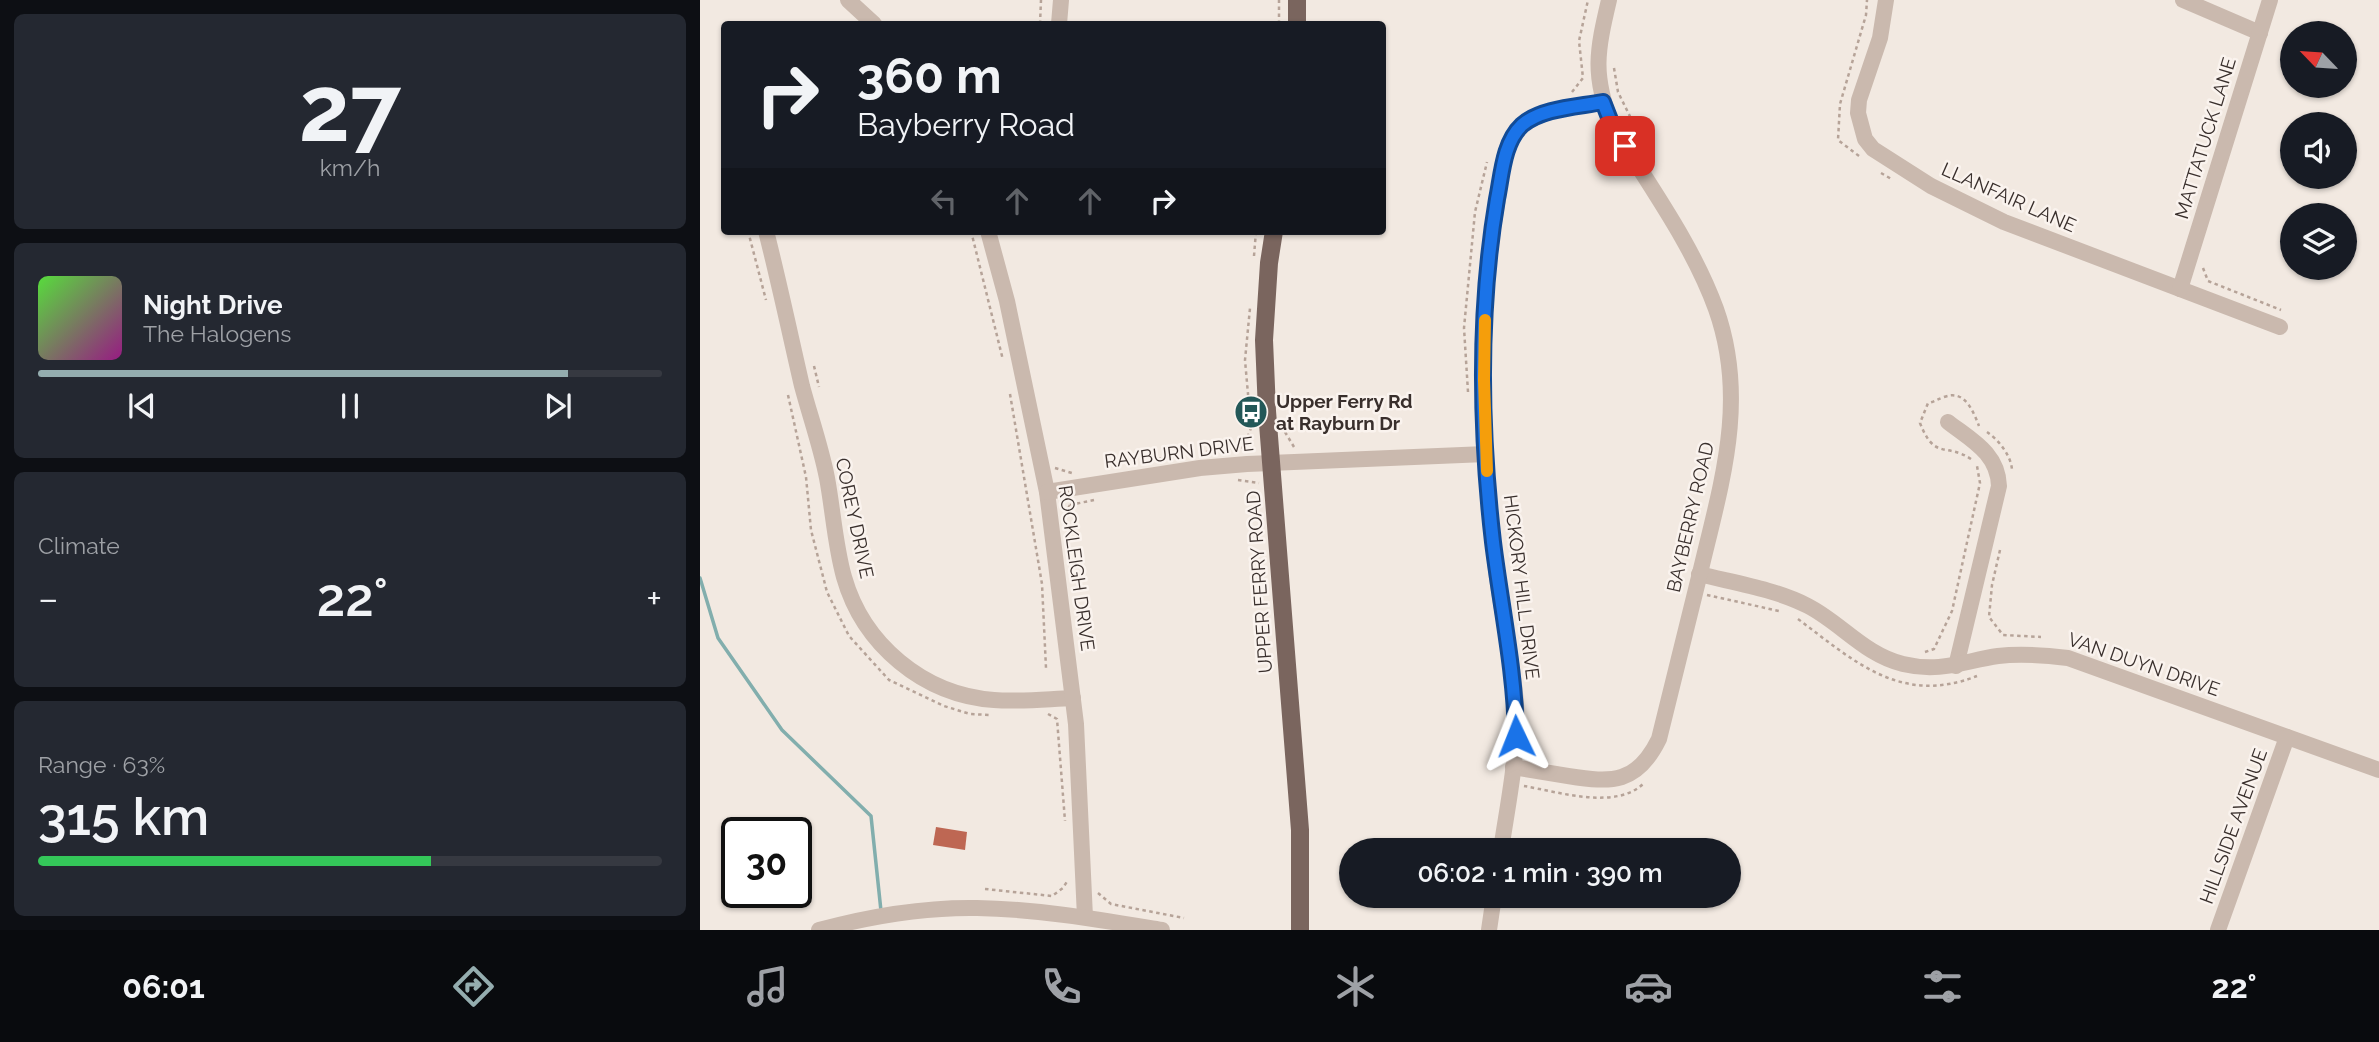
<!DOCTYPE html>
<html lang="en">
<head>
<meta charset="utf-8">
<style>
  body { margin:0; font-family:Raleway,sans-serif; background:#242831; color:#f1f3f6; height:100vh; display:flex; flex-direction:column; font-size:26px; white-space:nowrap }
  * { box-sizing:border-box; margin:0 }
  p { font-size:23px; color:#9ea1a6 }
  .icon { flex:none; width:38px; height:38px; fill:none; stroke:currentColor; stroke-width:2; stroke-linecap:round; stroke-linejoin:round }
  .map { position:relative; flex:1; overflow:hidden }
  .sheet { display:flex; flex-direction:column; gap:14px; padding:14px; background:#0d0f14; width:700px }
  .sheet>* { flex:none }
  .hud { position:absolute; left:21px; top:21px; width:665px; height:214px; border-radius:7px; box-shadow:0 2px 5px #0004; background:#171b24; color:#f1f3f6; overflow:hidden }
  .needle { width:46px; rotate:295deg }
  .buttons { position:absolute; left:1580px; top:21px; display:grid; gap:14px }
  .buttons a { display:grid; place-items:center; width:77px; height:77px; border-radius:50%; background:#171b24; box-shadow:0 2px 5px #0004; font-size:35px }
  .speed { position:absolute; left:21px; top:817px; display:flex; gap:14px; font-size:35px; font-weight:700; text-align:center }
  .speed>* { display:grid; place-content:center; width:91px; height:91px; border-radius:50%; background:#171b24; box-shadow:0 2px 5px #0004; line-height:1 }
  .speed .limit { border:4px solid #111; border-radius:10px; background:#fff; color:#111 }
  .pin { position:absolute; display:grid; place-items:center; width:60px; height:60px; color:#fff; margin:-30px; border-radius:14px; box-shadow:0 4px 10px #0006 }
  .me { position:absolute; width:77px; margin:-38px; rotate:358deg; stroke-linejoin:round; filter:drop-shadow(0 0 5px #0008) }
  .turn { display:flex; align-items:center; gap:24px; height:147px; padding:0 21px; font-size:32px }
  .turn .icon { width:91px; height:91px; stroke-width:2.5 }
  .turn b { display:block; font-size:49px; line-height:60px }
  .lanes { display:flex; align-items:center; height:66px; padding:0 21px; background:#0003; justify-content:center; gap:35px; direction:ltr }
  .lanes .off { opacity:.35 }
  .big { font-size:52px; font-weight:600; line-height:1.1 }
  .sheet .tile { flex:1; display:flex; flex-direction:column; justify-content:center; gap:10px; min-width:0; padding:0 24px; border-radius:10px; background:#242831 }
  .sheet .dial { align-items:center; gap:0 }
  .dial b { font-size:91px; line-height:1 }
  .song { display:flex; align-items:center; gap:21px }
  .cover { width:84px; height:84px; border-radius:10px; background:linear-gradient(135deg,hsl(110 70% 55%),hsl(310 70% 35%)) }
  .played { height:7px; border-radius:4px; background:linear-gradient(90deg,#94adaf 85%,#363941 85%) }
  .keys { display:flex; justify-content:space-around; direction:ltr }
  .heat { display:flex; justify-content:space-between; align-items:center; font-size:38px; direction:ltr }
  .charge { height:10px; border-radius:5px; background:linear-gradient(90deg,#34c759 63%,#363941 0) }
  .trip { position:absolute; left:639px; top:838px; width:402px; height:70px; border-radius:35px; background:#171b24; box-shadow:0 2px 5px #0004; font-weight:600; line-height:70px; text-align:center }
  .dock { display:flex; height:112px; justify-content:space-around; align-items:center; background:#090b0e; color:#9ea1a6 }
  .dock .icon { width:49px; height:49px }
  .dock .current { color:#94adaf }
  .dock b { font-size:32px; color:#f1f3f6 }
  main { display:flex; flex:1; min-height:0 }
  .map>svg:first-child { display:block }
</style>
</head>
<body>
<main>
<section class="sheet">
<div class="tile dial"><b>27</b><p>km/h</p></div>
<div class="tile">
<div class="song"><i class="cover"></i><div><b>Night Drive</b><p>The Halogens</p></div></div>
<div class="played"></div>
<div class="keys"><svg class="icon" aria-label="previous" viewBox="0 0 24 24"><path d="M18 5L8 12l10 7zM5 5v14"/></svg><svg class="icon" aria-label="pause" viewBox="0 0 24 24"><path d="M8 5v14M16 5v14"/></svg><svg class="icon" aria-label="next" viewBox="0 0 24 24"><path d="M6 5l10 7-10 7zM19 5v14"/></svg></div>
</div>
<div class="tile"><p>Climate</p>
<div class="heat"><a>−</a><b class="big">22°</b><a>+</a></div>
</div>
<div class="tile"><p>Range · 63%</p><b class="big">315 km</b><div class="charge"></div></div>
</section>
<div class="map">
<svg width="1679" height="930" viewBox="0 0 1679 930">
  <rect width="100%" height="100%" fill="#f2e9e1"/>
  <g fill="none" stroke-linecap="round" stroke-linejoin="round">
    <polyline stroke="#82aead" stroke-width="3.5" points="0,578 18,638 82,730 171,816 181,911"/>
  </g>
  <polygon fill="#be6753" points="236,827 267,832 265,850 233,845"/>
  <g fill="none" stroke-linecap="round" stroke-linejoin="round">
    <g stroke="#b6a398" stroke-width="2.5" stroke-dasharray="3.5 3.5" stroke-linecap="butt">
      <polyline points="340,24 341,0"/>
      <polyline points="579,24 579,0"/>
      <polyline points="914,68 918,92 946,149"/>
      <polyline points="872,92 883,78 879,41 888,0"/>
      <polyline points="1159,156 1138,140 1140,104 1166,15 1167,0"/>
      <polyline points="1181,173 1193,180"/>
      <polyline points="48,231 66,300"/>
      <polyline points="271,231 303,360"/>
      <polyline points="554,256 556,231"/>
      <polyline points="1503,268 1508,281 1581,310"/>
      <polyline points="114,366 119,387"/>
      <polyline points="768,392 764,328 775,212 787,162"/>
      <polyline points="310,394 342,584 346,668"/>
      <polyline points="88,395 106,477 111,530 127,592 149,636 189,680 244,706 270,714 290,715"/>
      <polyline points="585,432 594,447"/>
      <path d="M1287,432C1299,440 1312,457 1312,471"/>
      <polyline points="506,452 544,447 551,428 545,360 550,308"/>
      <polyline points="458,459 475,456"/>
      <path d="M1271,459C1245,442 1235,461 1220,423L1228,403C1234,402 1238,399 1244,397C1265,389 1273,411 1279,426"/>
      <polyline points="355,468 372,473"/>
      <polyline points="538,480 559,483"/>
      <polyline points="370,505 394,500"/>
      <polyline points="365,514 370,505 368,502"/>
      <polyline points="1300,550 1292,585 1289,617 1303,635 1341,637"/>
      <polyline points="1007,595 1079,611"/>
      <path d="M1098,619C1154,661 1201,706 1277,676"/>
      <polyline points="1225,652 1234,649 1252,611 1280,483 1277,466"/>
      <polyline points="348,714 357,719 365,821"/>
      <path d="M824,786C859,792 918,811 945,782"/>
      <polyline points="285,889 352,896 363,888 368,880"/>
      <polyline points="398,893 411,904 484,918"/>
    </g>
    <g stroke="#cab9ae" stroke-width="16">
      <polyline points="148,0 174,24"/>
      <polyline points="1186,0 1180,38 1159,100 1158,113 1165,139 1173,149 1231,186 1304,222 1580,327"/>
      <polyline points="1483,0 1560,33"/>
      <polyline points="359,24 361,0"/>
      <path d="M66,231C79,282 90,334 102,386C110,416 121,447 127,478C133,510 135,545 144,577C163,644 223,695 294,700C320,702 347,699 373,698"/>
      <polyline points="288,231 307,301 347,492 376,724 385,917"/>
      <polyline points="1480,289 1570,0"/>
      <path d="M1248,422C1271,440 1298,453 1299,486L1256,666"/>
      <polyline points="347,492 500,468 547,464 786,454"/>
      <path d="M999,574C1035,583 1075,589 1108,606C1141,623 1165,655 1203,664C1240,673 1264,661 1298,656C1322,653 1344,655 1368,658L1679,770"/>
      <path d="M813,767C831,770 850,773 868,776C912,783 937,784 959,739C973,682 987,626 1001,569C1022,481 1048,399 1016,309C992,243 948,184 912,125C892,75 897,51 909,0"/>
      <path d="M801,850C808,802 819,753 816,704C813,662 803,620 797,578C782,455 775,327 797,204C801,182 801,152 815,133C835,108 874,108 903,102"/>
      <path d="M119,930C171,916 223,907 277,908C339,909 401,920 462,930"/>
      <polyline points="789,930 794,896"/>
      <polyline points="1518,930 1587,737"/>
    </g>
    <g stroke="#7a655e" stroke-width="18">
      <polyline points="597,0 597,24"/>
      <polyline points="574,231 569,263 564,340 567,411 600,830 600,930"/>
    </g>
  </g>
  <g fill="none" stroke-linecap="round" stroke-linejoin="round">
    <defs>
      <path id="route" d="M816,736C815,671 801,607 793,542C780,429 778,311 797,199C802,175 803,143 822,125C842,108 877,107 903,102L912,125L925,146"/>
    </defs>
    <use href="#route" stroke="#114b97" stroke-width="18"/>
    <use href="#route" stroke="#1a73e8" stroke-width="12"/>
    <polyline stroke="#f59e0b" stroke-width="12" points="785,320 784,380 787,471"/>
  </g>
  <defs>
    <symbol id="bus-disc" viewBox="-11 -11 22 22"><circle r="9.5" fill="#235858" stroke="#faf3ee"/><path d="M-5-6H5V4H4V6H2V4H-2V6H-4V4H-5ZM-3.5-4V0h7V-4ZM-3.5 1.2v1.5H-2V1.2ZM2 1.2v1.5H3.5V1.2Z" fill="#fff"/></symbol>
  </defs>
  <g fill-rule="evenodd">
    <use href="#bus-disc" x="532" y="393" width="38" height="38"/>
  </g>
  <g text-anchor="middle" stroke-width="5" stroke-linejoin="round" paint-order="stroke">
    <g font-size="19" fill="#392f2c" stroke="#faf3ee">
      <text transform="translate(1505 138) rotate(-73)" y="7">MATTATUCK LANE</text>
      <text transform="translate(1309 197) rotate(24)" y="7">LLANFAIR LANE</text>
      <text transform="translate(479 452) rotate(-7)" y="7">RAYBURN DRIVE</text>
      <text transform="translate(990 517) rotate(-77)" y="7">BAYBERRY ROAD</text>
      <text transform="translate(155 518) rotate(78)" y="7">COREY DRIVE</text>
      <text transform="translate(377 568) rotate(82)" y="7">ROCKLEIGH DRIVE</text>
      <text transform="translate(559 582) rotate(-94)" y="7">UPPER FERRY ROAD</text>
      <text transform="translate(822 587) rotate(83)" y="7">HICKORY HILL DRIVE</text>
      <text transform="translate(1444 664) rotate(19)" y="7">VAN DUYN DRIVE</text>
      <text transform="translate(1533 826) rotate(-70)" y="7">HILLSIDE AVENUE</text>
    </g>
    <g font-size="19" font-weight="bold" fill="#392f2c" stroke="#faf3ee" text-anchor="start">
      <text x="576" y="408">Upper Ferry Rd<tspan x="576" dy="22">at Rayburn Dr</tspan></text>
    </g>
  </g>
</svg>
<div class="buttons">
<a><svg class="needle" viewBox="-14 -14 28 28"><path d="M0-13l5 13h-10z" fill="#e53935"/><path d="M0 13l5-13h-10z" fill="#9ea1a6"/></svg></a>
<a><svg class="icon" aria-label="sound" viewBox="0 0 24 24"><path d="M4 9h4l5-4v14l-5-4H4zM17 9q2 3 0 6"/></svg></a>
<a><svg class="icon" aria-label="layers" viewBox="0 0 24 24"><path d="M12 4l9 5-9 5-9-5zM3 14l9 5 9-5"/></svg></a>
</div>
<div class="speed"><div class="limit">30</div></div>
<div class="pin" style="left:925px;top:146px;background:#d93025"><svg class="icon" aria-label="arrive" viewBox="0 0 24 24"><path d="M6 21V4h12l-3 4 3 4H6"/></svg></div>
<svg class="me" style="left:816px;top:736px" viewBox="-20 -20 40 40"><path d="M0-17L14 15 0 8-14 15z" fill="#1a73e8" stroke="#fff" stroke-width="4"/></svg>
<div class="trip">06:02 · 1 min · 390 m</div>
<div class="hud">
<div class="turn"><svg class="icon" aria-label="right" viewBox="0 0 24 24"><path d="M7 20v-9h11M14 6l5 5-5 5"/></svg><div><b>360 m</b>Bayberry Road</div></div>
<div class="lanes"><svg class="icon off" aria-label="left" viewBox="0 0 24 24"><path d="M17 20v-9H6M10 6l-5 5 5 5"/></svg><svg class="icon off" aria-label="ahead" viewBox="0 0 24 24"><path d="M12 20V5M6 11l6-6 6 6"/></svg><svg class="icon off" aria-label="ahead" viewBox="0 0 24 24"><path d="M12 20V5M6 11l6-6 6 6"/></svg><svg class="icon" aria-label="right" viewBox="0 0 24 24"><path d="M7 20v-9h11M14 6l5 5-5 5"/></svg></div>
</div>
</div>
</main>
<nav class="dock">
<b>06:01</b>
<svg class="icon current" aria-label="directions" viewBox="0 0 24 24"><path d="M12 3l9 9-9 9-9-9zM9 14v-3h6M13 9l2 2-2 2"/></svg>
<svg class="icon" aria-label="music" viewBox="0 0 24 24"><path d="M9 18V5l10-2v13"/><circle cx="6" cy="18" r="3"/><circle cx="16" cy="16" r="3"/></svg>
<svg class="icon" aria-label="phone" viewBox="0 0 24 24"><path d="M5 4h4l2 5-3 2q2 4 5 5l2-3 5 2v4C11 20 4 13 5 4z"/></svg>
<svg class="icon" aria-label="climate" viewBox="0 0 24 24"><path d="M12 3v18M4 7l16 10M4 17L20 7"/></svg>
<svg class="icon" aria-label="car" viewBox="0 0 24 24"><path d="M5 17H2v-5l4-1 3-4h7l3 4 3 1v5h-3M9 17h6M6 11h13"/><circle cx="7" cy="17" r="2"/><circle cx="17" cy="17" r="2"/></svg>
<svg class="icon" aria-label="filters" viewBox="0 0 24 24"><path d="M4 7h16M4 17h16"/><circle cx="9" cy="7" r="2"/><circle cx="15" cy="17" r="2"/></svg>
<b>22°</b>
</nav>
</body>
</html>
